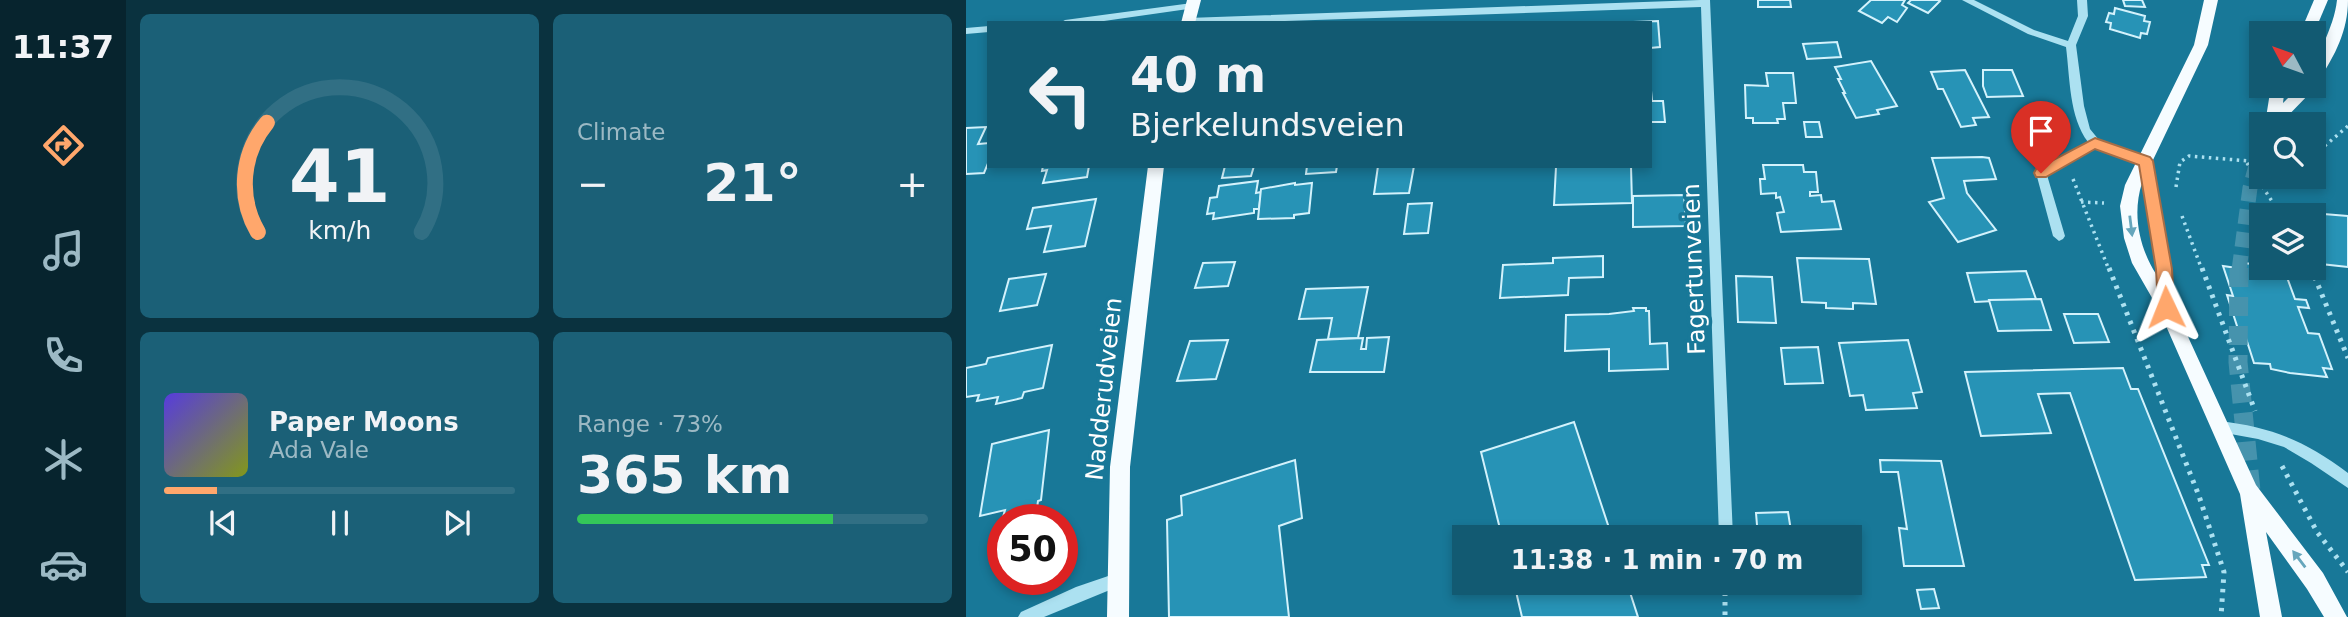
<!DOCTYPE html>
<html lang="en">
<head>
<meta charset="utf-8">
<style>
  body { margin:0; font-family:"DejaVu Sans",sans-serif; background:#1b6077; color:#f1f3f6; height:100vh; display:flex; flex-direction:column; font-size:26px; white-space:nowrap }
  * { box-sizing:border-box; margin:0 }
  p { font-size:23px; color:#9cb9c4 }
  .icon { flex:none; width:38px; height:38px; fill:none; stroke:currentColor; stroke-width:2; stroke-linecap:round; stroke-linejoin:round }
  .map { position:relative; flex:1; overflow:hidden }
  .sheet { display:flex; flex-direction:column; gap:14px; padding:14px; background:#0a323f; width:840px }
  .sheet>* { flex:none }
  .hud { position:absolute; left:21px; top:21px; width:665px; height:147px; border-radius:0px; box-shadow:0 4px 10px #0003; background:#125a72; color:#f1f3f6; overflow:hidden }
  .needle { width:46px; rotate:311deg }
  .tools { position:absolute; left:1283px; top:21px; display:grid; gap:14px }
  .tools a { display:grid; place-items:center; width:77px; height:77px; border-radius:0px; background:#125a72; box-shadow:0 4px 10px #0003; font-size:35px }
  .speed { position:absolute; left:21px; top:504px; display:flex; gap:14px; font-size:35px; font-weight:700; text-align:center }
  .speed>* { display:grid; place-content:center; width:91px; height:91px; border-radius:50%; background:#125a72; box-shadow:0 4px 10px #0003; line-height:1 }
  .speed .limit { border:10px solid #d22; background:#fff; color:#111 }
  .pin { position:absolute; display:grid; place-items:center; width:60px; height:60px; color:#fff; margin:-72px -30px; border-radius:50% 50% 50% 0; rotate:-45deg; box-shadow:0 0 7px #0007 }
  .pin .icon { rotate:45deg }
  .me { position:absolute; width:77px; margin:-38px; rotate:358deg; stroke-linejoin:round; filter:drop-shadow(0 0 5px #0008) }
  .turn { display:flex; align-items:center; gap:24px; height:147px; padding:0 28px; font-size:32px }
  .turn .icon { width:91px; height:91px; stroke-width:2.5 }
  .turn b { display:block; font-size:49px; line-height:60px }
  .big { font-size:52px; font-weight:700; line-height:1.1 }
  .sheet .card { flex:1; display:flex; flex-direction:column; justify-content:center; gap:10px; min-width:0; padding:0 24px; border-radius:10px; background:#1b6077 }
  .sheet .dial { align-items:center; gap:0 }
  .dial svg { height:182px; overflow:visible; fill:none; stroke:#316f84; stroke-width:7; stroke-linecap:round; text-anchor:middle }
  .dial text { fill:#f1f3f6; stroke:none }
  .song { display:flex; align-items:center; gap:21px }
  .cover { width:84px; height:84px; border-radius:10px; background:linear-gradient(135deg,hsl(250 70% 55%),hsl(70 70% 35%)) }
  .played { height:7px; border-radius:4px; background:linear-gradient(90deg,#ffa76c 15%,#316f84 15%) }
  .keys { display:flex; justify-content:space-around; direction:ltr }
  .heat { display:flex; justify-content:space-between; align-items:center; font-size:38px; direction:ltr }
  .charge { height:10px; border-radius:5px; background:linear-gradient(90deg,#34c759 73%,#316f84 0) }
  .sheet .tiles { flex:1; display:grid; gap:14px; grid-template-columns:repeat(2,1fr) }
  .trip { position:absolute; left:486px; top:525px; width:410px; height:70px; border-radius:0px; background:#125a72; box-shadow:0 4px 10px #0003; font-weight:700; line-height:70px; text-align:center }
  main { display:flex; flex:1; min-height:0 }
  .dock { display:flex; flex-direction:column; width:126px; justify-content:space-around; align-items:center; background:#07242e; color:#9cb9c4 }
  .dock .icon { width:49px; height:49px }
  .dock .on { color:#ffa76c }
  .dock b { font-size:32px; color:#f1f3f6 }
  .map>svg:first-child { display:block }
</style>
</head>
<body>
<main>
<nav class="dock">
<b>11:37</b>
<svg class="icon on" aria-label="directions" viewBox="0 0 24 24"><path d="M12 3l9 9-9 9-9-9zM9 14v-3h6M13 9l2 2-2 2"/></svg>
<svg class="icon" aria-label="music" viewBox="0 0 24 24"><path d="M9 18V5l10-2v13"/><circle cx="6" cy="18" r="3"/><circle cx="16" cy="16" r="3"/></svg>
<svg class="icon" aria-label="phone" viewBox="0 0 24 24"><path d="M5 4h4l2 5-3 2q2 4 5 5l2-3 5 2v4C11 20 4 13 5 4z"/></svg>
<svg class="icon" aria-label="climate" viewBox="0 0 24 24"><path d="M12 3v18M4 7l16 10M4 17L20 7"/></svg>
<svg class="icon" aria-label="car" viewBox="0 0 24 24"><path d="M5 17H2v-5l4-1 3-4h7l3 4 3 1v5h-3M9 17h6M6 11h13"/><circle cx="7" cy="17" r="2"/><circle cx="17" cy="17" r="2"/></svg>
</nav>
<section class="sheet">
<div class="tiles">
<div class="card dial"><svg viewBox="0 0 100 80">
<path d="M14 69A42 42 0 1 1 86 69"/>
<path d="M14 69A42 42 0 0 1 18 21" stroke="#ffa76c"/>
<text x="50" y="56" font-size="32" font-weight="700">41</text>
<text x="50" y="72" font-size="11">km/h</text>
</svg></div>
<div class="card"><p>Climate</p>
<div class="heat"><a>−</a><b class="big">21°</b><a>+</a></div>
</div>
<div class="card">
<div class="song"><i class="cover"></i><div><b>Paper Moons</b><p>Ada Vale</p></div></div>
<div class="played"></div>
<div class="keys"><svg class="icon" aria-label="previous" viewBox="0 0 24 24"><path d="M18 5L8 12l10 7zM5 5v14"/></svg><svg class="icon" aria-label="pause" viewBox="0 0 24 24"><path d="M8 5v14M16 5v14"/></svg><svg class="icon" aria-label="next" viewBox="0 0 24 24"><path d="M6 5l10 7-10 7zM19 5v14"/></svg></div>
</div>
<div class="card"><p>Range · 73%</p><b class="big">365 km</b><div class="charge"></div></div>
</div>
</section>
<div class="map">
<svg width="1382" height="617" viewBox="0 0 1382 617">
  <rect width="100%" height="100%" fill="#187898"/>
  <g fill="#2793b6" stroke="#d3f2fc" stroke-width="2">
    <polygon points="792,0 824,0 825,7 792,7"/>
    <polygon points="905,0 939,0 936,5 941,8 931,22 922,17 916,23 893,11"/>
    <polygon points="945,0 972,0 974,1 962,13 942,3"/>
    <polygon points="1157,0 1176,0 1179,7 1159,6"/>
    <polygon points="1149,8 1179,16 1178,21 1184,22 1181,34 1175,33 1174,38 1144,29 1145,23 1140,22 1143,13 1148,14"/>
    <polygon points="692,21 694,47 684,48 684,23 641,23"/>
    <polygon points="871,42 875,57 841,59 837,44"/>
    <polygon points="905,61 931,106 911,110 913,114 890,118 877,93 879,93 872,79 875,79 869,67"/>
    <polygon points="999,70 1023,117 1007,118 1010,125 995,127 977,89 972,89 965,72"/>
    <polygon points="1017,70 1046,70 1057,96 1021,97 1017,86"/>
    <polygon points="800,73 827,73 830,103 817,103 819,119 811,119 812,123 787,123 787,118 780,118 779,85 802,86"/>
    <polygon points="684,80 686,101 697,101 699,122 684,122"/>
    <polygon points="838,122 853,122 856,137 840,137"/>
    <polygon points="20,127 12,144 23,143 23,161 18,173 0,174 0,128"/>
    <polygon points="1016,157 1023,158 1030,179 998,181 1001,193 1030,230 992,242 963,202 978,198 966,158"/>
    <polygon points="797,165 837,165 838,172 850,172 852,192 844,192 844,196 855,195 856,202 868,201 875,229 815,232 811,213 818,212 814,197 810,198 810,193 795,194 794,179 799,179"/>
    <polygon points="77,166 123,166 121,177 77,183 81,170 76,171"/>
    <polygon points="259,166 288,166 285,176 256,178"/>
    <polygon points="341,166 371,166 370,172 340,174"/>
    <polygon points="412,166 448,166 443,193 408,194"/>
    <polygon points="665,166 666,203 588,205 590,167"/>
    <polygon points="292,181 290,193 295,192 293,209 288,209 288,213 247,219 248,213 241,214 244,198 251,197 253,186"/>
    <polygon points="329,183 329,185 346,183 343,213 328,215 328,218 292,219 295,189"/>
    <polygon points="718,195 720,226 667,227 667,196"/>
    <polygon points="130,199 119,246 78,252 85,226 61,229 67,208"/>
    <polygon points="466,203 462,233 438,234 442,204"/>
    <polygon points="1333,212 1382,216 1382,267 1355,264 1348,246 1348,215 1335,215"/>
    <polygon points="637,256 637,277 603,278 602,295 534,298 537,265 587,263 587,258"/>
    <polygon points="831,258 903,259 910,304 887,303 887,309 860,308 860,303 836,302"/>
    <polygon points="269,262 262,286 229,288 237,263"/>
    <polygon points="1269,262 1286,264 1288,269 1319,272 1329,299 1340,300 1343,308 1332,307 1342,333 1353,334 1366,369 1357,368 1361,377 1324,373 1305,369 1304,364 1288,363 1277,329 1272,329 1261,295 1267,296 1257,266 1271,268"/>
    <polygon points="1060,271 1070,299 1009,302 1001,273"/>
    <polygon points="80,274 71,305 34,311 43,279"/>
    <polygon points="770,276 806,277 810,323 772,322"/>
    <polygon points="402,287 392,338 362,339 366,318 333,319 340,289"/>
    <polygon points="1075,299 1085,330 1032,331 1023,300"/>
    <polygon points="667,308 680,308 680,311 683,311 684,344 701,343 702,369 643,371 643,349 599,351 600,315 643,314 668,311"/>
    <polygon points="1098,314 1132,314 1143,342 1108,343"/>
    <polygon points="423,337 418,372 344,372 351,340 397,338 395,349 400,349 401,338"/>
    <polygon points="262,340 250,379 211,381 224,341"/>
    <polygon points="942,340 956,392 947,393 951,408 900,410 897,395 884,396 873,343"/>
    <polygon points="86,345 77,388 58,392 56,398 30,404 32,397 11,401 13,395 0,397 0,368 20,364 22,358"/>
    <polygon points="852,347 857,383 819,384 815,348"/>
    <polygon points="1157,368 1165,389 1172,389 1243,565 1236,565 1240,577 1169,580 1104,393 1072,394 1085,433 1015,436 999,372"/>
    <polygon points="608,422 646,537 536,537 515,452"/>
    <polygon points="83,430 75,500 72,501 71,508 37,517 39,510 14,516 26,444"/>
    <polygon points="329,460 336,518 313,526 323,617 203,617 201,520 216,515 215,496"/>
    <polygon points="914,460 975,461 998,566 938,566 933,528 941,529 932,472 915,472"/>
    <polygon points="822,512 826,537 792,537 790,513"/>
    <polygon points="548,583 661,583 672,617 556,617"/>
    <polygon points="968,589 973,608 955,609 951,590"/>
  </g>
  <g fill="none" stroke-linecap="round" stroke-linejoin="round">
    <polyline stroke="#4693ad" stroke-width="15" stroke-dasharray="15 8" stroke-linecap="butt" points="1273,270 1284,188 1295,147"/>
    <polyline stroke="#4693ad" stroke-width="19" stroke-dasharray="19 10" stroke-linecap="butt" points="1273,268 1272,362 1285,491"/>
    <g stroke="#ace1f1" stroke-width="3.5" stroke-dasharray="2.5 4.5" stroke-linecap="butt">
      <polyline points="1348,155 1382,126"/>
      <polyline points="1281,163 1315,215"/>
      <polyline points="1107,179 1143,270"/>
      <polyline points="1210,187 1214,162 1223,156 1295,162"/>
      <polyline points="1115,202 1138,203"/>
      <polyline points="1216,216 1236,270"/>
    </g>
    <g stroke="#ace1f1" stroke-width="5" stroke-dasharray="3.5 6" stroke-linecap="butt">
      <polyline points="1143,268 1233,496 1258,572 1255,617"/>
      <polyline points="1236,268 1289,411"/>
      <polyline points="1345,268 1382,358"/>
      <polyline points="1316,466 1351,532 1382,572"/>
      <polyline points="759,583 759,617"/>
    </g>
    <g fill="#ace1f1" fill-rule="evenodd">
      <polygon points="734,0 744,0 767,537 753,537 735,7 261,23 218,23 217,21 222,18"/>
      <path d="M996,0H1008L1068,30L1102,41L1112,16L1111,0H1121L1122,16L1110,45L1118,106L1124,129L1133,140L1157,151L1184,158L1185,161L1180,165L1150,157L1129,148L1081,175L1099,236L1097,239L1093,241L1087,236L1070,173L1071,170L1122,142C1103,117 1104,78 1100,47L1062,34Z"/>
      <polygon points="226,3 229,4 229,8 124,23 94,23 99,20"/>
      <polygon points="23,26 23,32 0,34 0,28"/>
      <path d="M1253,421C1306,427 1339,441 1382,473V488L1345,463L1318,447L1292,439L1248,431L1246,427L1248,423Z"/>
      <polygon points="151,573 156,575 158,580 156,585 78,617 52,617 55,612 110,587"/>
    </g>
    <g fill="#f6fcff" fill-rule="evenodd">
      <polygon points="221,0 235,0 229,23 215,23"/>
      <path d="M1238,0H1252L1242,45L1187,160L1206,269L1207,304L1290,485L1357,573L1381,617H1358L1341,589L1300,532L1316,617H1294L1274,494L1193,310L1166,263L1158,238L1154,206L1159,185L1228,45ZM1176,183L1190,269V274C1173,247 1166,214 1176,183Z"/>
      <polygon points="1348,0 1362,0 1348,33 1334,33"/>
      <path d="M1371,0H1382C1382,31 1369,55 1353,80L1348,82C1348,55 1368,30 1371,0Z"/>
      <polygon points="1348,83 1349,86 1347,90 1314,124 1299,124 1305,86 1319,86 1317,103 1334,86 1348,86"/>
      <polygon points="182,166 198,166 164,467 163,617 141,617 144,467"/>
    </g>
  </g>
  <defs><path id="oneway-solid" d="M-6-.8H1V-3.2L6.5 0L1 3.2V.8H-6Z" transform="scale(1.75)"/></defs>
  <g fill="#66a6bc">
    <use href="#oneway-solid" transform="translate(1165 226) rotate(83)"/>
    <use href="#oneway-solid" transform="translate(1333 559) rotate(-127)"/>
  </g>
  <polygon fill="#ffa76c" stroke="#a66d46" stroke-width="2" points="1129,138 1184,157 1187,161 1206,269 1208,307 1205,312 1194,312 1192,307 1190,269 1173,165 1129,149 1080,177 1070,177 1068,173 1070,169"/>
  <g text-anchor="middle" stroke-width="7" stroke-linejoin="round" paint-order="stroke">
    <g font-size="24" fill="#fff" stroke="#187898">
      <text transform="translate(728 269) rotate(-92)" y="8">Fagertunveien</text>
      <text transform="translate(138 389) rotate(-84)" y="8">Nadderudveien</text>
    </g>
  </g>
</svg>
<div class="tools">
<a><svg class="needle" viewBox="-14 -14 28 28"><path d="M0-13l5 13h-10z" fill="#e53935"/><path d="M0 13l5-13h-10z" fill="#9cb9c4"/></svg></a>
<a><svg class="icon" aria-label="search" viewBox="0 0 24 24"><circle cx="10" cy="10" r="6"/><path d="M15 15l6 6"/></svg></a>
<a><svg class="icon" aria-label="layers" viewBox="0 0 24 24"><path d="M12 4l9 5-9 5-9-5zM3 14l9 5 9-5"/></svg></a>
</div>
<div class="speed"><div class="limit">50</div></div>
<div class="pin" style="left:1075px;top:173px;background:#d93025"><svg class="icon" aria-label="arrive" viewBox="0 0 24 24"><path d="M6 21V4h12l-3 4 3 4H6"/></svg></div>
<svg class="me" style="left:1200px;top:307px" viewBox="-20 -20 40 40"><path d="M0-17L14 15 0 8-14 15z" fill="#ffa76c" stroke="#fff" stroke-width="4"/></svg>
<div class="trip">11:38 · 1 min · 70 m</div>
<div class="hud">
<div class="turn"><svg class="icon" aria-label="left" viewBox="0 0 24 24"><path d="M17 20v-9H6M10 6l-5 5 5 5"/></svg><div><b>40 m</b>Bjerkelundsveien</div></div>
</div>
</div>
</main>
</body>
</html>
